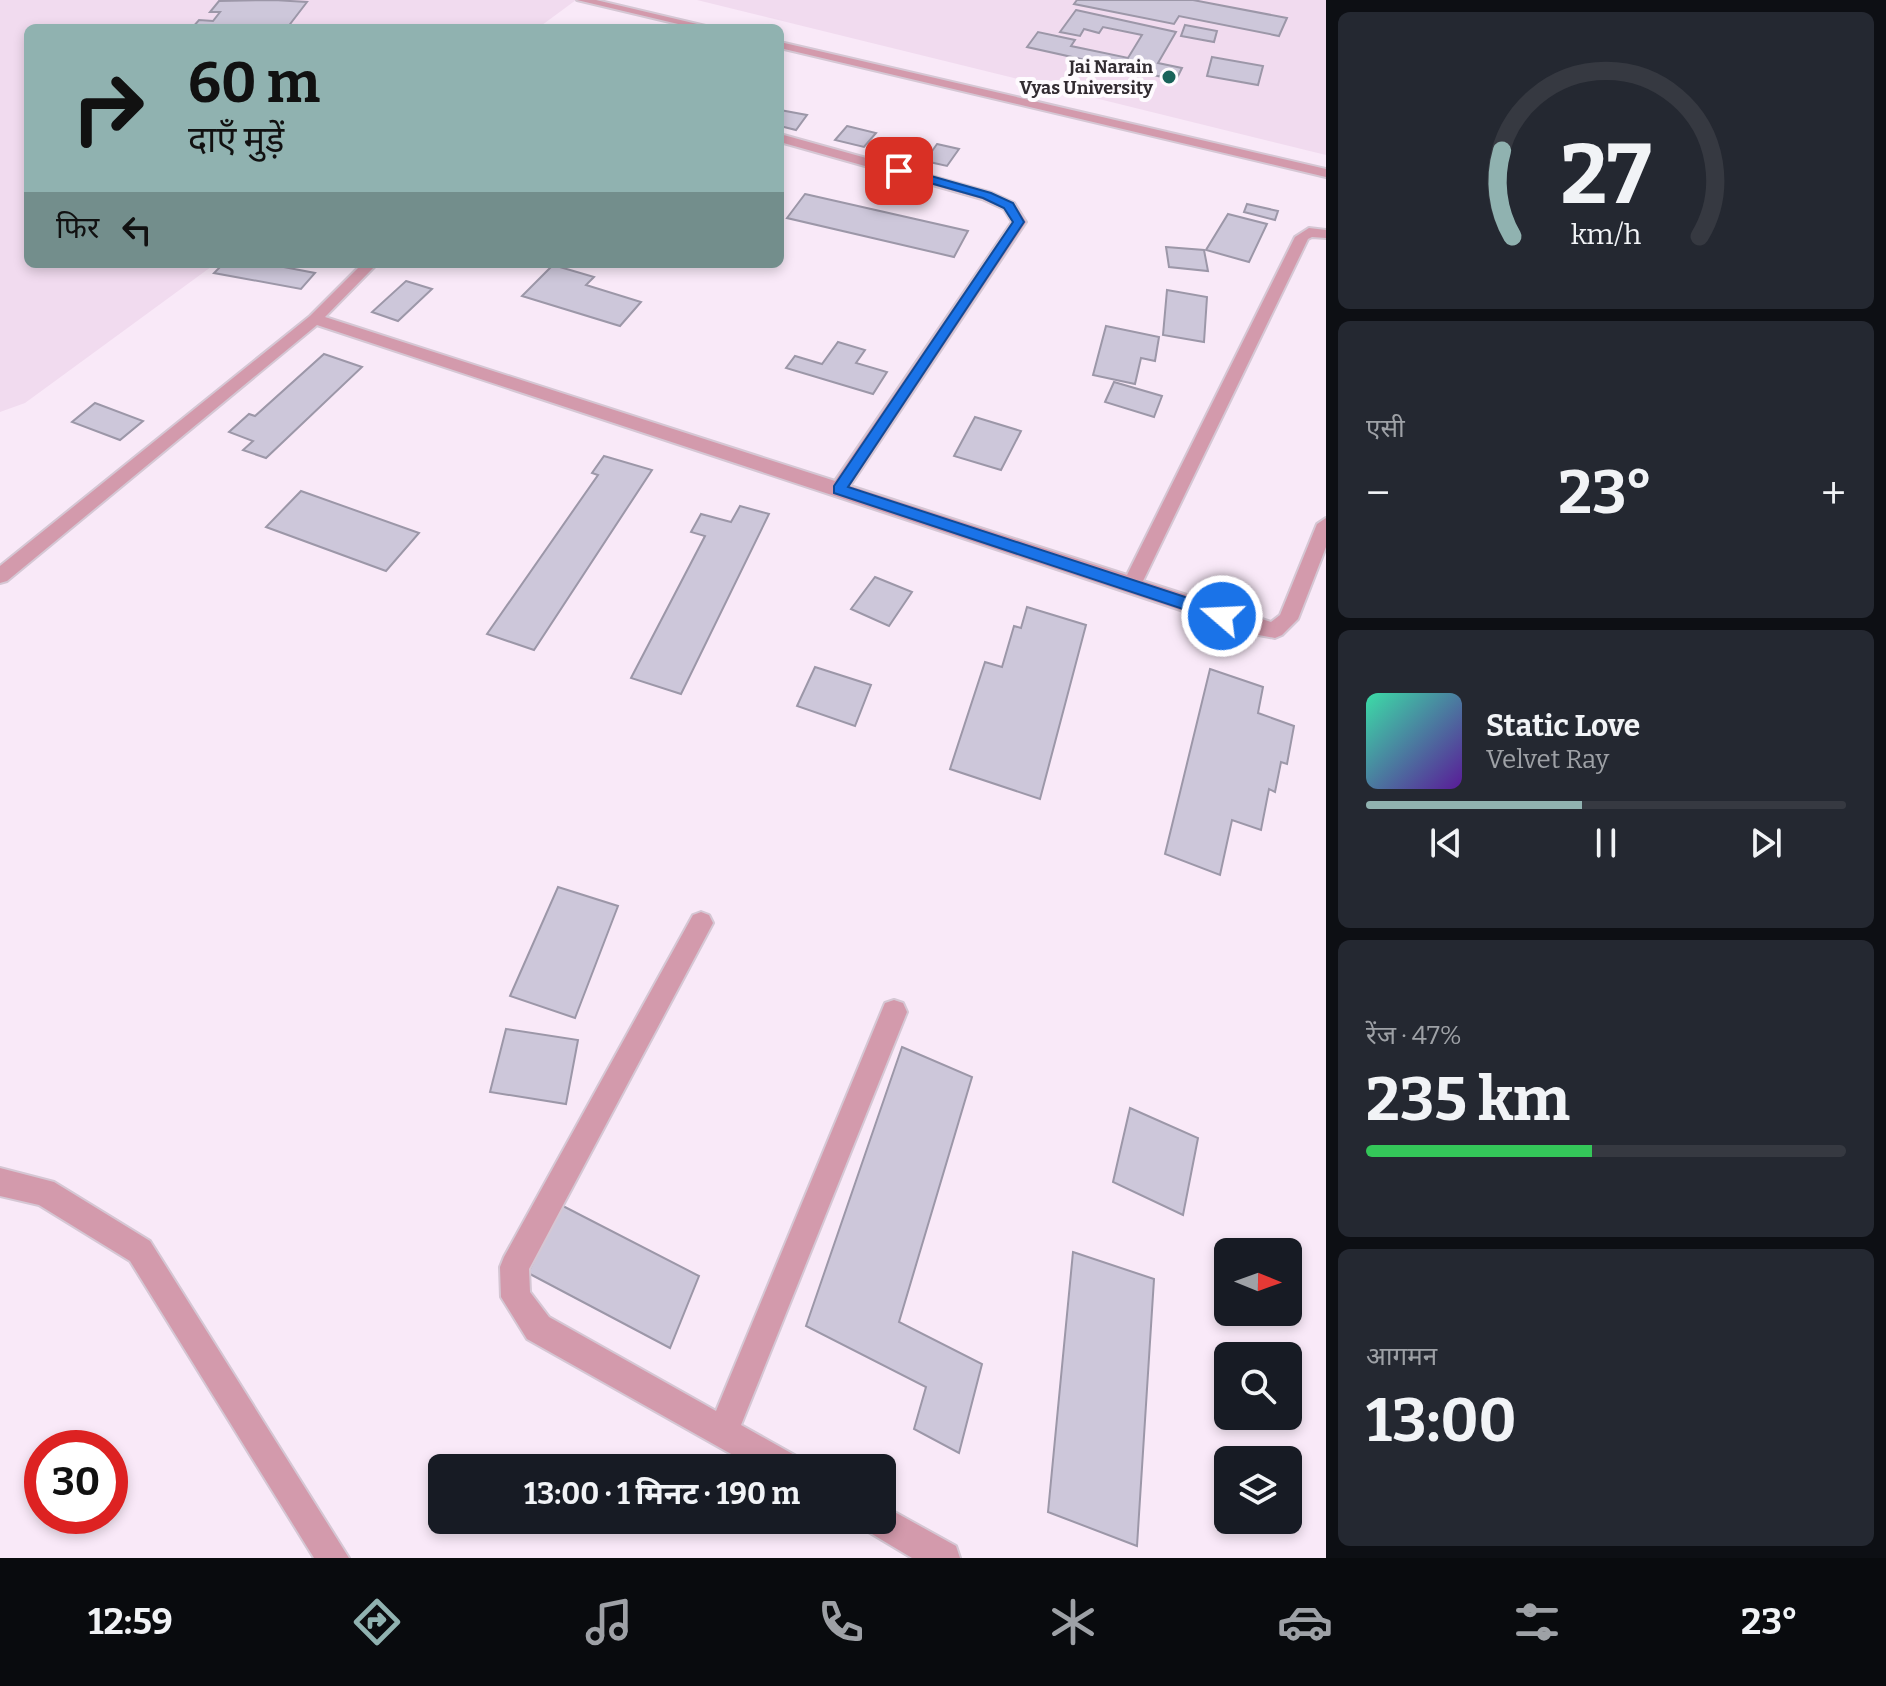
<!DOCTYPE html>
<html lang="hi">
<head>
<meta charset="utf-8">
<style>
  body { margin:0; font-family:Bitter,"Noto Sans Devanagari",serif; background:#242831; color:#f1f3f6; height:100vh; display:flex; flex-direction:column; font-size:30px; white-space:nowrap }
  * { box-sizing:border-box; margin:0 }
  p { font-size:26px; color:#9ea1a6 }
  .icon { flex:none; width:44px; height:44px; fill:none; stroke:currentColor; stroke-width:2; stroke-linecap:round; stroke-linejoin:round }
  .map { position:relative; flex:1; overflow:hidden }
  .drawer { display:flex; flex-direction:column; gap:12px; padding:12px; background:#0d0f14; width:560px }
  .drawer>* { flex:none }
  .banner { position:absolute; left:24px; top:24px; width:760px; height:244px; border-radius:12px; box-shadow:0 4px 12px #0003; background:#90b2b0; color:#111; overflow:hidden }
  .needle { width:52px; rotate:91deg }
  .controls { position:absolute; left:1214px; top:1238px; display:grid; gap:16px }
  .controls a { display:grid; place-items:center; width:88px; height:88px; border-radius:12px; background:#171b24; box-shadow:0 4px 12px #0003; font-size:40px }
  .speed { position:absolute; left:24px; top:1430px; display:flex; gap:16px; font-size:40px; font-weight:700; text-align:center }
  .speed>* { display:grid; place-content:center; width:104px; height:104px; border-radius:50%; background:#171b24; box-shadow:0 4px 12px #0003; line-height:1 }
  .speed .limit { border:12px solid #d22; background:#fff; color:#111 }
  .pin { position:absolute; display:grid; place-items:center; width:68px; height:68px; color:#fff; margin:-34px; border-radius:16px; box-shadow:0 4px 12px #0006 }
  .me { position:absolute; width:88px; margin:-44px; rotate:289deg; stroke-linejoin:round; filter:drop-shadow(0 0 6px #0008) }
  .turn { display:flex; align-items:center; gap:28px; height:168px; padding:0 32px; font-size:36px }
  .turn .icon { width:104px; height:104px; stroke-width:2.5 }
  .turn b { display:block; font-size:56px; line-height:68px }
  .then { display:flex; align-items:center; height:76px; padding:0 32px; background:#0003; gap:16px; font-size:30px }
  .big { font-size:60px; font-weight:700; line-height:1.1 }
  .drawer .tile { flex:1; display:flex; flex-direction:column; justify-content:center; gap:12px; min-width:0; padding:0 28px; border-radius:12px; background:#242831 }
  .drawer .dial { align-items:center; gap:0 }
  .dial svg { height:208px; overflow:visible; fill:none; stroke:#363941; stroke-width:7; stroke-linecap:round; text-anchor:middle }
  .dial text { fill:#f1f3f6; stroke:none }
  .song { display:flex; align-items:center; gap:24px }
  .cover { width:96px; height:96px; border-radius:12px; background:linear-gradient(135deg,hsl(160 70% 55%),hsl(270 70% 35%)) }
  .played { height:8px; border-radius:4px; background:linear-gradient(90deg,#90b2b0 45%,#363941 45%) }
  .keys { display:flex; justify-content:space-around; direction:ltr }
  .heat { display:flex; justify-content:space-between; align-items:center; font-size:44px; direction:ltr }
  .charge { height:12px; border-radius:6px; background:linear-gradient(90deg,#34c759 47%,#363941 0) }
  .trip { position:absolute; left:428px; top:1454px; width:468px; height:80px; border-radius:12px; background:#171b24; box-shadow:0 4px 12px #0003; font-weight:700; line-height:80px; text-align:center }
  .dock { display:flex; height:128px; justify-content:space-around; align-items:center; background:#090b0e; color:#9ea1a6 }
  .dock .icon { width:56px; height:56px }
  .dock .selected { color:#90b2b0 }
  .dock b { font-size:36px; color:#f1f3f6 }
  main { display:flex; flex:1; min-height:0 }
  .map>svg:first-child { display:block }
</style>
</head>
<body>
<main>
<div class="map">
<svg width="1326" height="1558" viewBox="0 0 1326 1558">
  <rect width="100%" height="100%" fill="#f9e9f8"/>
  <g fill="#f1dbef">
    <polygon points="0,0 576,0 538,28 28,28 28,264 215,264 25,403 0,412"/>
    <polygon points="697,0 1326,0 1326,155"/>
  </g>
  <g fill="#cdc7da" stroke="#9c97a8" stroke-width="2">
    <polygon points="274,0 307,2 287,28 192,28 199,20 213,21 220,12 210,12 219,1"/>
    <polygon points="1077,0 1193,0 1287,18 1279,36 1179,16 1174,24 1074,4"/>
    <polygon points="1076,10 1176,32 1158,63 1182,68 1176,80 1027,47 1038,32 1075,40 1071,46 1128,58 1142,35 1103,27 1099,33 1084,29 1080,36 1060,32"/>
    <polygon points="1185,25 1217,31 1214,42 1181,36"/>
    <polygon points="1212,57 1263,66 1258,85 1207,76"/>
    <polygon points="780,110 807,115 796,130 780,126"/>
    <polygon points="847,126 876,133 864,147 835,140"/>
    <polygon points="937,144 959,149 947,166 925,161"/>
    <polygon points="805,194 968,231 954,257 787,218"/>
    <polygon points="1247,204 1278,211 1275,220 1244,212"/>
    <polygon points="1228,214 1267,224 1249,262 1206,250"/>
    <polygon points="1166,247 1204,250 1208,271 1169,267"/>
    <polygon points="223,264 268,264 315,273 301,289 214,273"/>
    <polygon points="553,265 594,277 586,285 641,302 620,326 522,296"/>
    <polygon points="406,281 432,289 398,321 372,312"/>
    <polygon points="1167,290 1207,297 1204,342 1163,335"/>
    <polygon points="1106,326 1159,337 1155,361 1141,358 1135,384 1093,375"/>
    <polygon points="838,342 865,350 856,363 887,372 873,394 786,368 795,356 822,364"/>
    <polygon points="324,354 362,367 266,458 243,450 253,441 229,432 249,414 255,416"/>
    <polygon points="1114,382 1162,396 1154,417 1105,402"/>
    <polygon points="95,403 143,421 120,440 72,422"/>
    <polygon points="975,417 1021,431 1001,470 954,456"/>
    <polygon points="604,456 652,470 534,650 487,634 598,475 592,473"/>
    <polygon points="301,491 419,533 386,571 266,527"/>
    <polygon points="740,506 769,514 681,694 631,678 705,536 691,532 701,514 731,522"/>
    <polygon points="875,577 912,592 889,626 851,609"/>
    <polygon points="1027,607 1086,625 1040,799 950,769 985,662 1002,667 1014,626 1021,628"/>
    <polygon points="815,667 871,685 855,726 797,706"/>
    <polygon points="1210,669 1263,687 1258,713 1294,726 1287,764 1281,762 1275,792 1269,789 1261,830 1232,820 1220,875 1165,854"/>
    <polygon points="558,887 618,906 575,1018 510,996"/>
    <polygon points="506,1029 578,1040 566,1104 490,1092"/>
    <polygon points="902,1047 972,1077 899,1322 982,1364 959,1453 914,1429 926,1387 806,1326"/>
    <polygon points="1130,1108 1198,1138 1183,1215 1113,1182"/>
    <polygon points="561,1205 699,1276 670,1348 528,1273"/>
    <polygon points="1073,1252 1154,1279 1137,1546 1048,1512"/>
  </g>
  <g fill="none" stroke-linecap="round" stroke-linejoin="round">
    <defs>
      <g id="service">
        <polygon points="577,0 596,0 714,28 695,28"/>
        <polygon points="780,42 1326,169 1326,177 780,48"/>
      </g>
      <g id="minor">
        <polygon points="780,134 992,193 1014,203 1026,222 850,486 1127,575 1295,237 1309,228 1326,230 1326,238 1312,237 1308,239 1143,581 1271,622 1280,615 1317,524 1326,518 1326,547 1298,619 1282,635 1275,638 1253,634 317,325 7,581 0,583 0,566 310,316 362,264 377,264 325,317 835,481 1012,222 1004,209 982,199 780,142"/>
        <polygon points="701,912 709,915 713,923 529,1269 530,1292 549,1317 716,1411 885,1003 894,1000 903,1003 907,1012 741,1425 798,1457 803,1468 756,1468 527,1339 501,1297 500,1267 504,1257 693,915"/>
        <polygon points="0,1168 54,1182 150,1241 349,1558 314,1558 130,1261 39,1205 0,1196"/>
        <polygon points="882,1505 956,1546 960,1558 912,1558 867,1531 862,1520 882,1520"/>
      </g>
    </defs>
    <use href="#service" stroke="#d5c7d4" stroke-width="4"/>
    <use href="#minor" stroke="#d5c7d4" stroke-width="4"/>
    <use href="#service" fill="#d39aac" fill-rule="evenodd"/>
    <use href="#minor" fill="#d39aac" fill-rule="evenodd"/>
  </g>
  <polygon fill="#1a73e8" stroke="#114b97" stroke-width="2" points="899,167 991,193 1013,203 1024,222 848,487 1228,611 1228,620 1216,620 834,493 834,486 1013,222 1004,208 983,198 895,173 893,171"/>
  <circle fill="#19635a" stroke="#fefbfe" stroke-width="3" cx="1169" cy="77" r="8"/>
  <g text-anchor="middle" stroke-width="8" stroke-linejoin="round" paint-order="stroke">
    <g font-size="18" font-weight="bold" fill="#322c31" stroke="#fefbfe" text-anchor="end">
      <text x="1153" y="73">Jai Narain<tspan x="1153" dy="21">Vyas University</tspan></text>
    </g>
  </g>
</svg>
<div class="controls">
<a><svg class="needle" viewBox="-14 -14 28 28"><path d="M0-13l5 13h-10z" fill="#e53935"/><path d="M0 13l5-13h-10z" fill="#9ea1a6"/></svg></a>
<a><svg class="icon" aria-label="search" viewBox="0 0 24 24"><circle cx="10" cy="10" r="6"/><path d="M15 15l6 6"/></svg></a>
<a><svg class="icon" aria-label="layers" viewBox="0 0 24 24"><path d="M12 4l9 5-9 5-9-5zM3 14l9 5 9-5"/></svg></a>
</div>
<div class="speed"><div class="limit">30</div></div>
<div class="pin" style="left:899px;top:171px;background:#d93025"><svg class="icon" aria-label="arrive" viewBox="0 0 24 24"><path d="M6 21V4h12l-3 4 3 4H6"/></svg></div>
<svg class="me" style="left:1222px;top:616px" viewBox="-20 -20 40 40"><circle r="17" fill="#1a73e8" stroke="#fff" stroke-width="3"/><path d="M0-11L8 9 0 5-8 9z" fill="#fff"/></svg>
<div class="trip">13:00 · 1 मिनट · 190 m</div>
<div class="banner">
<div class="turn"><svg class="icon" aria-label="right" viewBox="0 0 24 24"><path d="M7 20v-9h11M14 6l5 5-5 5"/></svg><div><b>60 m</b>दाएँ मुड़ें</div></div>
<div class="then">फिर<svg class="icon" aria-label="left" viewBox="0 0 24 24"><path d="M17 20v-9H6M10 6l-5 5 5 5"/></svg></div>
</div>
</div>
<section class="drawer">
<div class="tile dial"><svg viewBox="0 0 100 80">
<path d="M14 69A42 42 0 1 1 86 69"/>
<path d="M14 69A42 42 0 0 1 10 36" stroke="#90b2b0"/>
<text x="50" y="56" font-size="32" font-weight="700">27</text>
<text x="50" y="72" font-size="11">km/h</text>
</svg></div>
<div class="tile"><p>एसी</p>
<div class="heat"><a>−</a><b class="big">23°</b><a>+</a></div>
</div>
<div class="tile">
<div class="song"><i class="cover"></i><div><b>Static Love</b><p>Velvet Ray</p></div></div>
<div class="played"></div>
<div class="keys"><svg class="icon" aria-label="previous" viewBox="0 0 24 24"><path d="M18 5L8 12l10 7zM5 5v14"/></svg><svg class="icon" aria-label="pause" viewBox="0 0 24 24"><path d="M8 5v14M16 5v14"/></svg><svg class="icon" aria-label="next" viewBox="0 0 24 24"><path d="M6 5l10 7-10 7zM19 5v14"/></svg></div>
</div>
<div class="tile"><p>रेंज · 47%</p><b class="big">235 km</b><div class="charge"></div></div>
<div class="tile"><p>आगमन</p><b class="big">13:00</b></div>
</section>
</main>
<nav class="dock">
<b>12:59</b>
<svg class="icon selected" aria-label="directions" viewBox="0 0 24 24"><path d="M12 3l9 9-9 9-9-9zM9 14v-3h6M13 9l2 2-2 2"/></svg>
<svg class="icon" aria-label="music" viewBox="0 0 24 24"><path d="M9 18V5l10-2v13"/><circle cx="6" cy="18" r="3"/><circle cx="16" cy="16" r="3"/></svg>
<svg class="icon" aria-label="phone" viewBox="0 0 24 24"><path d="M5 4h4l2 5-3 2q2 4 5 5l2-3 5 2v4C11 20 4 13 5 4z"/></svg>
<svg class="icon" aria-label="climate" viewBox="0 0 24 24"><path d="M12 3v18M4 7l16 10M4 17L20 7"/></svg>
<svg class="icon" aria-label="car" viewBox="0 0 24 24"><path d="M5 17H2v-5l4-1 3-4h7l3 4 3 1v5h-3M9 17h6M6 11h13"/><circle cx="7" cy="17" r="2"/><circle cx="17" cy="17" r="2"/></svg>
<svg class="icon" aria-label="filters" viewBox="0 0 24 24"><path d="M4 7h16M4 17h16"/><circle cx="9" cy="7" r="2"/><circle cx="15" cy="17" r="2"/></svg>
<b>23°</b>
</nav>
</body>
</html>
